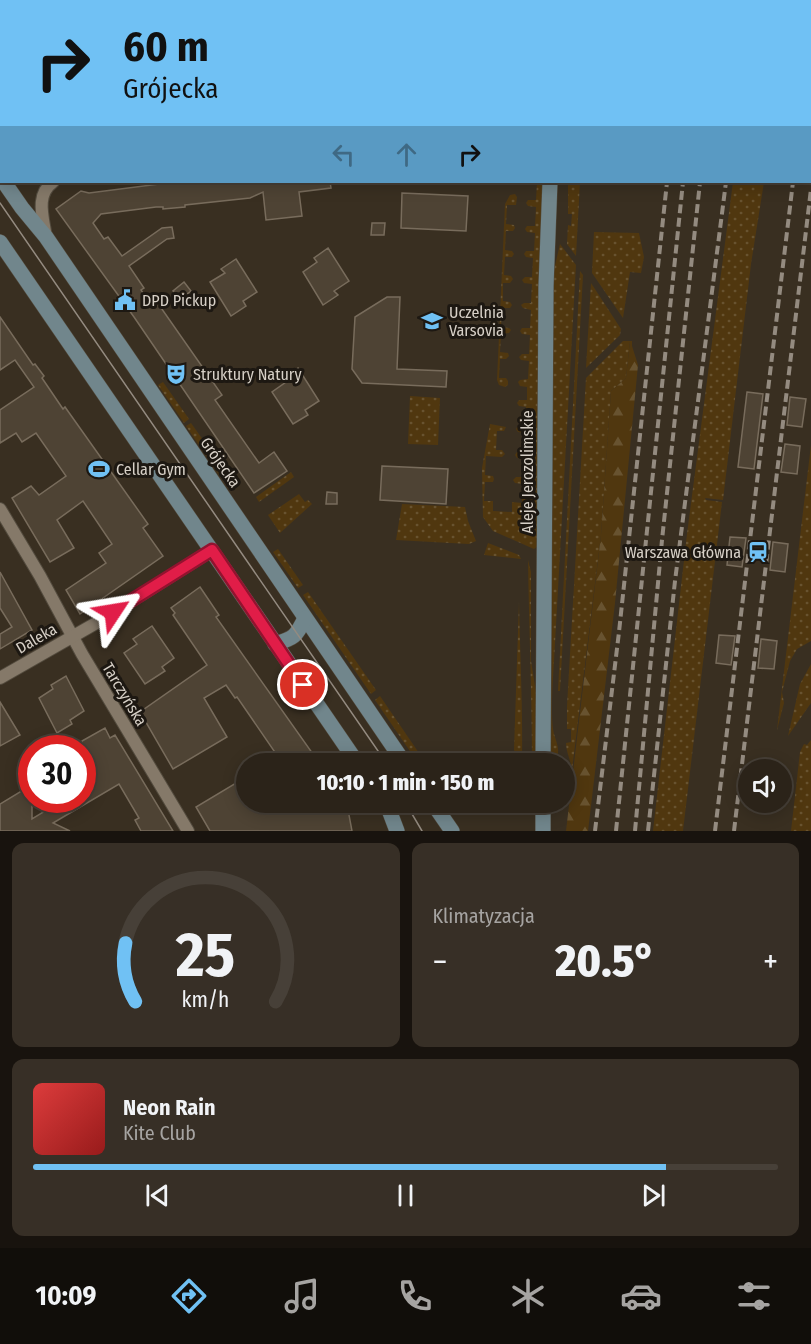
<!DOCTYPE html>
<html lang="pl">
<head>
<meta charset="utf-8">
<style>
  body { margin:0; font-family:"Fira Sans Condensed",sans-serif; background:#372f26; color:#f1f3f6; height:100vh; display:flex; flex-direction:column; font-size:22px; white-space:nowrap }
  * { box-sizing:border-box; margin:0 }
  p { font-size:20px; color:#a6a4a2 }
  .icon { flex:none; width:33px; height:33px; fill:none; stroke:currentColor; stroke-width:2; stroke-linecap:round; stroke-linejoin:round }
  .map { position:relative; height:831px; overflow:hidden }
  .drawer { display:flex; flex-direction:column; gap:12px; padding:12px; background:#18130e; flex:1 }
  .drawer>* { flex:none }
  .guide { position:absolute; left:0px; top:0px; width:812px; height:183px; box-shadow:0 3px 15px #0003,0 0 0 2px #474038; background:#70c1f4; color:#111; overflow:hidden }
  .buttons { position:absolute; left:738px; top:759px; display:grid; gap:12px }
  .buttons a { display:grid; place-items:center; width:54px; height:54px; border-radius:50%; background:#2b2319; box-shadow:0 3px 15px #0003,0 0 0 2px #474038; font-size:30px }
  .speed { position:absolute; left:18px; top:735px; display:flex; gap:12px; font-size:30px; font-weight:700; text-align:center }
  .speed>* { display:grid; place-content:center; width:78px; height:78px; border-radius:50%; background:#2b2319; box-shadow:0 3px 15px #0003,0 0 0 2px #474038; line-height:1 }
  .speed .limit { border:9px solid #d22; background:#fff; color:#111 }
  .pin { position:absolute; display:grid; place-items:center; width:51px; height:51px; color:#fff; margin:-26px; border:3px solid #fff; border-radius:50%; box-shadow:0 2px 6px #0007 }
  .me { position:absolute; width:66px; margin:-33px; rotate:57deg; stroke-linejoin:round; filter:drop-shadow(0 0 4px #0008) }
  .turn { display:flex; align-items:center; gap:21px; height:126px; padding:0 24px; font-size:27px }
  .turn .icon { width:78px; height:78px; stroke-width:2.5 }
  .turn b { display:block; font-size:42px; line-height:51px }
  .lanes { display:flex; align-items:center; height:57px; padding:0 24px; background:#0003; justify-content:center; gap:30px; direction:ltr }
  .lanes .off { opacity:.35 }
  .big { font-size:45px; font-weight:800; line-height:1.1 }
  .drawer .tile { flex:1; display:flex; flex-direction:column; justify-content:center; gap:9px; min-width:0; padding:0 21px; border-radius:12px; background:#372f26 }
  .drawer .dial { align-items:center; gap:0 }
  .dial svg { height:156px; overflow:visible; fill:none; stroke:#474038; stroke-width:7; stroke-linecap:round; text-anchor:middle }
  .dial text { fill:#f1f3f6; stroke:none }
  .song { display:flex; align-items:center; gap:18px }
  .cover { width:72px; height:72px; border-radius:9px; background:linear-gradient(135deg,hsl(0 70% 55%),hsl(0 70% 35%)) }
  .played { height:6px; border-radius:3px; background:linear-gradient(90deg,#70c1f4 85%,#474038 85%) }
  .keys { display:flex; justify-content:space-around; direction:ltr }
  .heat { display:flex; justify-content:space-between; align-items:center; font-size:33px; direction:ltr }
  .drawer .tiles { flex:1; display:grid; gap:12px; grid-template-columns:1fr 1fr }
  .tile:last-child { grid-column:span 2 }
  .trip { position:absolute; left:236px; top:753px; width:339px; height:60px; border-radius:30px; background:#2b2319; box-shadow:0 3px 15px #0003,0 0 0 2px #474038; font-weight:800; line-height:60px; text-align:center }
  .menu { display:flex; height:96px; justify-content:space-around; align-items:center; background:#110e0a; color:#a6a4a2 }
  .menu .icon { width:42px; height:42px }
  .menu .current { color:#70c1f4 }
  .menu b { font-size:27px; color:#f1f3f6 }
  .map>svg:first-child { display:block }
</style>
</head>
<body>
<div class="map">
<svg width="811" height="831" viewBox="0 0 811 831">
  <defs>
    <pattern id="green-dots" width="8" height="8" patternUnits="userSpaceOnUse" patternTransform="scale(1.5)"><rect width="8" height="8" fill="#50370f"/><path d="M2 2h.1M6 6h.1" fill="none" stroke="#685330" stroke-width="1.8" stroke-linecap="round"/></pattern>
    <pattern id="forest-firs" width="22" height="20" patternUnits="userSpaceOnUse" patternTransform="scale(1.5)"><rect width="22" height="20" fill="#50370f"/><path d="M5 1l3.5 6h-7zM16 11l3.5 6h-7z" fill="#685330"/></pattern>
  </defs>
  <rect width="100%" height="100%" fill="#392f21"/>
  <g fill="url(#green-dots)">
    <polygon points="537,182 543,182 539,282 538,546 534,549 493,531 483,517 482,468 490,424 506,427 504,431 497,431 496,450 502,450 505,454 502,457 486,456 485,475 493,476 494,479 493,482 485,482 484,501 493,501 493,511 512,512 512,502 522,503 523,484 515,483 513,480 516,477 523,477 524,459 517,458 515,455 517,452 524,452 525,433 518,432 516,429 518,426 526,426 526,407 519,406 517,403 519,400 527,400 527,387 520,386 518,382 520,380 528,379 529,361 521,360 519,357 522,354 529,354 530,335 522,334 520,331 522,328 530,328 531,310 523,308 521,305 524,303 531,303 532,284 524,283 522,280 525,277 532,277 533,258 526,257 524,254 526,251 534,251 535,233 527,232 525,229 527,226 535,226 536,207 528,206 526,203 528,200 536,200"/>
    <polygon points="568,182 580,182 576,256 567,244 568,225 571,226 572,214 568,214"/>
    <polygon points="733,182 764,182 751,264 723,500 705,498 706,500 722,502 683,831 653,831 687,534"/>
    <polygon points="510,195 515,194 517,197 516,205 507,205 506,224 514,225 515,228 513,231 506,231 505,250 512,251 514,254 512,257 505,257 504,275 511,276 513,279 510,283 503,283 503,301 510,302 512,305 510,308 502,308 501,327 509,328 511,330 509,333 501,334 500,352 508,353 509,356 506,359 500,359 499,378 506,378 508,381 508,385 505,387 499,385 497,380 505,204"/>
    <polygon points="594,232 639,233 644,257 641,273 630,272 623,318 592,273"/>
    <path d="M560,244L576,265L554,661C553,679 550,717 554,734C557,744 561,751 555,761L551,762L553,274Z"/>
    <polygon points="580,271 583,275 560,691 558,691"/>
    <polygon points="591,283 621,329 620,335 586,368"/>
    <path d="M623,341H630L626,378L611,391L601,535L572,770C571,761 566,752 566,743L571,742V729H567V706L586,378Z"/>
    <polygon points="163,382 189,419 184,423 158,385"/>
    <polygon points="410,396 440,398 438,445 408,444"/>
    <polygon points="191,423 225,471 219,475 186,426"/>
    <polygon points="811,445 811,641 797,649 790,661 782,692 784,703 777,730"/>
    <polygon points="291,472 294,477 259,502 256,497"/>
    <polygon points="299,494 305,502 308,500 312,504 280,533 268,515"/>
    <polygon points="402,504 465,507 468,521 476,541 469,544 396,540"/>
    <polygon points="488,543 519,555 521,559 484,555"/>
    <polygon points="278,549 303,585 298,588 273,552"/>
    <path d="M528,560L531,572V661L536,692V764L532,763C532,696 529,628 528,560Z"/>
    <polygon points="308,592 376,690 371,694 303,595"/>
    <path d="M519,602C520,656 523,709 522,764L520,763L514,750Z"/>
    <polygon points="811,664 811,703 788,736 800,684"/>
    <polygon points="380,696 421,756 416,760 375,700"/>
    <polygon points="811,740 811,831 791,831 800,752 804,744 807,745"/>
  </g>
  <polygon fill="url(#forest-firs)" points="630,341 632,341 632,346 638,365 615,603 588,831 566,831 601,535 611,391 626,378"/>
  <g fill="#4e4334" stroke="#786c5c" stroke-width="1.5">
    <polygon points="175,182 330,182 331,188 299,192 302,216 266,220 263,192 250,198 185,205 185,207 163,209 163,207 156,207 101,214 93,223 104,239 108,237 122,256 162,228 172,227 174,238 167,239 129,266 144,288 141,290 151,305 157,302 222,395 215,400 259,463 274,452 287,471 254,493 134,317 56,209 81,191 89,193"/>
    <polygon points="402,193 468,196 466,231 401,228"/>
    <polygon points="372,223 385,223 384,235 371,235"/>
    <polygon points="328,248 349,281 334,291 338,295 323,305 303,272 317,262 314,258"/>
    <polygon points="236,259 257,292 243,301 246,306 231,316 210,282 225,273 221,269"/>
    <polygon points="184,282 191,291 179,300 173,291"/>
    <polygon points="387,297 400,297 397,369 447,371 446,387 362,383 352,369 355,317"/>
    <polygon points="0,317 33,365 35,364 44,376 42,378 63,409 65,407 148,524 143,528 163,556 80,614 66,590 106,563 99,553 112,544 83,501 57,520 74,548 50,562 12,498 31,486 39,495 66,476 36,433 22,442 16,433 0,443 0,410 34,387 15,360 0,370"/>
    <polygon points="298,368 319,401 305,410 308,415 293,424 272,392 286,382 284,378"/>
    <polygon points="747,392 763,394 754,469 738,467"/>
    <polygon points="790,397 806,399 802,427 787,425"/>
    <polygon points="785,444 800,446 797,474 781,472"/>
    <polygon points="382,466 448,469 446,504 380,500"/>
    <polygon points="327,492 337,493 337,504 326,504"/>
    <polygon points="730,537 746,538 742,567 727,565"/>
    <polygon points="773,542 788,544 785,572 770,570"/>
    <polygon points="0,572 32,630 0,649 0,634 12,627 0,608"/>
    <polygon points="200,587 219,615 216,617 320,764 283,764 237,697 235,698 226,685 204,698 227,737 173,769 140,712 207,665 173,615 175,613 171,608"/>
    <polygon points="152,626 174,658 162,667 165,671 145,684 124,653 137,644 133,639"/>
    <polygon points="719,635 735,636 731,665 716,663"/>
    <polygon points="761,639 777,641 774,669 758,668"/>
    <polygon points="66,676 84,711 70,720 72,724 57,733 39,698 53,689 51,685"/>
    <polygon points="0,702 20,735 0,746"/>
    <polygon points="105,728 110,738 115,735 173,831 141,831 135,820 139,818 119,784 53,823 70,831 0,831 0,804 25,789 19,780 32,773 32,819 63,800 82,800 82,741"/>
    <polygon points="246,777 246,802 343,802 349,815 352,831 210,831 196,807"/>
  </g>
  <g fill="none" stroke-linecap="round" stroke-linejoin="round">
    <defs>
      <g id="minor">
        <polyline points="63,0 65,2"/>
        <polyline points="503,2 503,0"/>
        <polyline points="528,2 528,0"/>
        <path d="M46,237C43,217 35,195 53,182"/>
        <polyline points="0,509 40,576 82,654 188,831"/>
        <polyline points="0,678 98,622 212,550"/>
      </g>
      <g id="secondary">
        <polyline points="178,2 179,0"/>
        <polyline points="556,2 556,0"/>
        <polyline points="4,182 22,208 46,237 405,764"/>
        <polyline points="0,242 358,764"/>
        <path d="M275,644C294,638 296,637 305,618"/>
        <polyline points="543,764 546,286 550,182"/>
        <polyline points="386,802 397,831"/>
        <polyline points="432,802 452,831"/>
        <polyline points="543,831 543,802"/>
      </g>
    </defs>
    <use href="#minor" stroke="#534b3e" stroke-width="14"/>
    <use href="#secondary" stroke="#534b3e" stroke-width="16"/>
    <use href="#minor" stroke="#857969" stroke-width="12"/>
    <use href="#secondary" stroke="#71868c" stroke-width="15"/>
    <g stroke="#948b80" stroke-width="1.5">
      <polyline points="0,203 387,764"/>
      <polyline points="405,802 422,831"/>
    </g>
    <g stroke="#948b80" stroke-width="4" stroke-dasharray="9 4.5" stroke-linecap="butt">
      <polyline points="693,2 693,0"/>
      <polyline points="702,2 702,0"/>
      <polyline points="719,2 719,0"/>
      <polyline points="748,2 748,0"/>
      <polyline points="810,33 811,25"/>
      <polyline points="595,831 619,632 667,182"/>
      <polyline points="616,831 683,182"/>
      <polyline points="635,831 662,540 700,182"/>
      <polyline points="648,831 675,581 726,182"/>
      <polyline points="715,831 793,182"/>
      <polyline points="734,831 811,189"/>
    </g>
  </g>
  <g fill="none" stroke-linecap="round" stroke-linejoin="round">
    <defs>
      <polyline id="route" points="113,612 212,550 303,685"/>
    </defs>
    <use href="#route" stroke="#92132f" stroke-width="15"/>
    <use href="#route" stroke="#e11d48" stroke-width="10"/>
  </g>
  <defs>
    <symbol id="civic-bare" viewBox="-9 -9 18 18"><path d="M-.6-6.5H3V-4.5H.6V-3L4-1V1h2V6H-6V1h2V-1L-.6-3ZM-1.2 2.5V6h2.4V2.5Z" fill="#70c1f4" stroke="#1d1812" stroke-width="2.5" paint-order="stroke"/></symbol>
    <symbol id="university-bare" viewBox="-9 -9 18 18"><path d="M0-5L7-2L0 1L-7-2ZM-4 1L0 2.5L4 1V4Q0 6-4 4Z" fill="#70c1f4" stroke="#1d1812" stroke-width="2.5" paint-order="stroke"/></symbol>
    <symbol id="theatre-bare" viewBox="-9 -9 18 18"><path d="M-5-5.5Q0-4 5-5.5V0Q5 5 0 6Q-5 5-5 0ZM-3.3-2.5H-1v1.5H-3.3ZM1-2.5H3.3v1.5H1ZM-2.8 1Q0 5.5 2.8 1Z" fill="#70c1f4" stroke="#1d1812" stroke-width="2.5" paint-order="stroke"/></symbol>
    <symbol id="stadium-bare" viewBox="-9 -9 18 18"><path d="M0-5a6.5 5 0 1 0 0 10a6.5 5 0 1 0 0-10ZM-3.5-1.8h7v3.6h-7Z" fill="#70c1f4" stroke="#1d1812" stroke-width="2.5" paint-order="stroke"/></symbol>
    <symbol id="station-bare" viewBox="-9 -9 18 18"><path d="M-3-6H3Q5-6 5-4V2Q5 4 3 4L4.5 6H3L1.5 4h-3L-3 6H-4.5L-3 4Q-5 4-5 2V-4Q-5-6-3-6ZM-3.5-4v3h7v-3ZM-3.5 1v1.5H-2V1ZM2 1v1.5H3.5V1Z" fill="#70c1f4" stroke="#1d1812" stroke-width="2.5" paint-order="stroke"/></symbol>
  </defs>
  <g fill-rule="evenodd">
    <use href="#civic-bare" x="110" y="285" width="30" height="30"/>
    <use href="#university-bare" x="417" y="306" width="30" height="30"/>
    <use href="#theatre-bare" x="161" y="359" width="30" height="30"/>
    <use href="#stadium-bare" x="84" y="454" width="30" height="30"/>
    <use href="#station-bare" x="743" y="537" width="30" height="30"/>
  </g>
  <g text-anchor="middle" stroke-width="6" stroke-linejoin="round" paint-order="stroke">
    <g font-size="16" fill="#d7d0c7" stroke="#1d1812" text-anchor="start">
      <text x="142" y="306">DPD Pickup</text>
      <text x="449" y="318">Uczelnia<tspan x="449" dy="18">Varsovia</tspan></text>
      <text x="193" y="380">Struktury Natury</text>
      <text x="116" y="475">Cellar Gym</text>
      <text x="741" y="558" text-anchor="end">Warszawa Główna</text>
    </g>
    <g font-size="16" fill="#d7d0c7" stroke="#1d1812">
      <text transform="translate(221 462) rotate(55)" y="6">Grójecka</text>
      <text transform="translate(527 472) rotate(-90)" y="6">Aleje Jerozolimskie</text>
      <text transform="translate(36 638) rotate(-30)" y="6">Daleka</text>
      <text transform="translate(125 694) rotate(59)" y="6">Tarczyńska</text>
    </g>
  </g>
</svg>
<div class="buttons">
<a><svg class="icon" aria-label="sound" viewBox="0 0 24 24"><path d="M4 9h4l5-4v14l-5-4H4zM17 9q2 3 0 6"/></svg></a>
</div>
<div class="speed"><div class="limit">30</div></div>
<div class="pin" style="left:303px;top:685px;background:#d93025"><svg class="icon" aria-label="arrive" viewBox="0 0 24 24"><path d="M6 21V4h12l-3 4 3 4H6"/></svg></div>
<svg class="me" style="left:113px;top:612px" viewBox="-20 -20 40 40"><path d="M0-17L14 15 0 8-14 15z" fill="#e11d48" stroke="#fff" stroke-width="4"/></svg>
<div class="trip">10:10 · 1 min · 150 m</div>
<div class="guide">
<div class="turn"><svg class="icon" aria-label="right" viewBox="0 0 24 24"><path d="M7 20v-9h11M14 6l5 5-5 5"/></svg><div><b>60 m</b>Grójecka</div></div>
<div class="lanes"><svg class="icon off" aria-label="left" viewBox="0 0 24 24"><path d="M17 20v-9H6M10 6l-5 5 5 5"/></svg><svg class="icon off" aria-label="ahead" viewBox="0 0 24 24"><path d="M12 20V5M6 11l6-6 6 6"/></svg><svg class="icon" aria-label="right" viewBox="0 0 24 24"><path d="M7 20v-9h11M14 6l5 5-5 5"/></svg></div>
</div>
</div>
<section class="drawer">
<div class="tiles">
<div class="tile dial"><svg viewBox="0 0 100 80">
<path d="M14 69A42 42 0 1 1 86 69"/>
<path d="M14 69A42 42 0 0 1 9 39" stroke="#70c1f4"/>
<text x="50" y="56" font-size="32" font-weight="700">25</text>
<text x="50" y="72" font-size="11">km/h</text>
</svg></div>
<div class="tile"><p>Klimatyzacja</p>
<div class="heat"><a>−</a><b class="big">20.5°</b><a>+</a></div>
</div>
<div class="tile">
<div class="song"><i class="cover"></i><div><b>Neon Rain</b><p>Kite Club</p></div></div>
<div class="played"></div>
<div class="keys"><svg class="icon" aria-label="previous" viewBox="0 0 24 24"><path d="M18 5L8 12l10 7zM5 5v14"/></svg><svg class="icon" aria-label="pause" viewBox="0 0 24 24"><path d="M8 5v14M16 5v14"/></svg><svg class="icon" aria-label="next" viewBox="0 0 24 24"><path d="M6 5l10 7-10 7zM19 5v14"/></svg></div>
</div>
</div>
</section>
<nav class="menu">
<b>10:09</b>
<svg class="icon current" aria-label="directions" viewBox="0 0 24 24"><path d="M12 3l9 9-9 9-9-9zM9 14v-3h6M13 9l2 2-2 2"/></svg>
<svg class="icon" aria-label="music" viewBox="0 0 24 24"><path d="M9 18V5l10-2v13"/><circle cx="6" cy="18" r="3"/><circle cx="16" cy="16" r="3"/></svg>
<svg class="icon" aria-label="phone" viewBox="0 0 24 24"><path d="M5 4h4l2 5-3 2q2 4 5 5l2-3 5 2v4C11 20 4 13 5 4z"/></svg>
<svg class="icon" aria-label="climate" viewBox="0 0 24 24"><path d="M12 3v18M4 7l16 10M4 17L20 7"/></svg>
<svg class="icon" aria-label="car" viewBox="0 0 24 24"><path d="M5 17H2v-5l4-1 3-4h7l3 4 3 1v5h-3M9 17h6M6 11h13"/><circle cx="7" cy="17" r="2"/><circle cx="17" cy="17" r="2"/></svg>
<svg class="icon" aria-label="filters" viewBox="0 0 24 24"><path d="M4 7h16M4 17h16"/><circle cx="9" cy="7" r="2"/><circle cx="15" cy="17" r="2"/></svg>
</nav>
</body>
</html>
